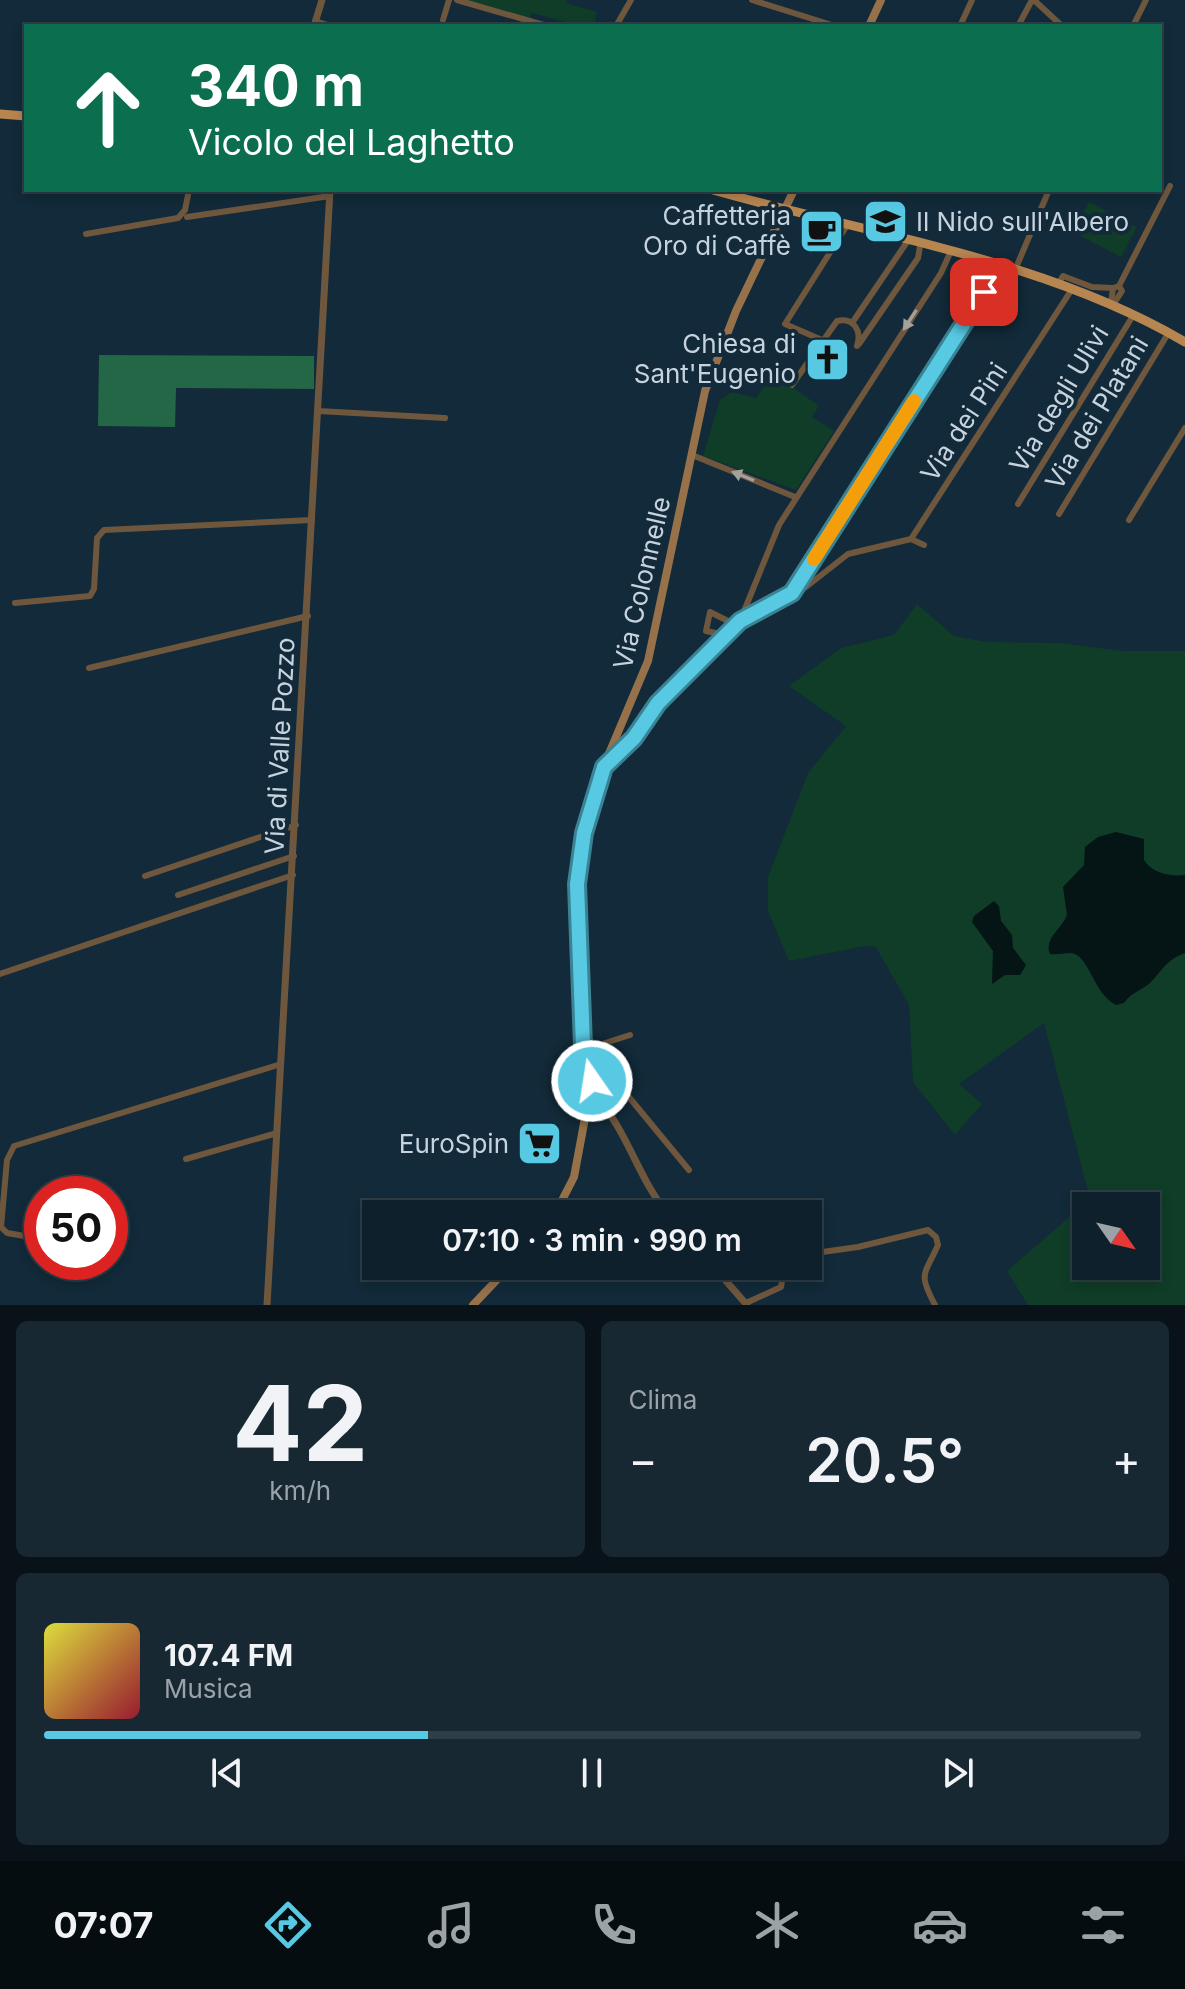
<!DOCTYPE html>
<html lang="it">
<head>
<meta charset="utf-8">
<style>
  body { margin:0; font-family:Inter,sans-serif; background:#172833; color:#f1f3f6; height:100vh; display:flex; flex-direction:column; font-size:30px; white-space:nowrap }
  * { box-sizing:border-box; margin:0 }
  p { font-size:26px; color:#9ba3a9 }
  .icon { flex:none; width:44px; height:44px; fill:none; stroke:currentColor; stroke-width:2; stroke-linecap:round; stroke-linejoin:round }
  .map { position:relative; height:1305px; overflow:hidden }
  .drawer { display:flex; flex-direction:column; gap:16px; padding:16px; background:#081218; flex:1 }
  .drawer>* { flex:none }
  .banner { position:absolute; left:24px; top:24px; width:1138px; height:168px; border-radius:0px; box-shadow:0 4px 12px #0003,0 0 0 2px #2e3e47; background:#0b6e4f; color:#fff; overflow:hidden }
  .needle { width:52px; rotate:124deg }
  .fabs { position:absolute; left:1072px; top:1192px; display:grid; gap:16px }
  .fabs a { display:grid; place-items:center; width:88px; height:88px; border-radius:0px; background:#0e202b; box-shadow:0 4px 12px #0003,0 0 0 2px #2e3e47; font-size:40px }
  .speed { position:absolute; left:24px; top:1176px; display:flex; gap:16px; font-size:40px; font-weight:700; text-align:center }
  .speed>* { display:grid; place-content:center; width:104px; height:104px; border-radius:50%; background:#0e202b; box-shadow:0 4px 12px #0003,0 0 0 2px #2e3e47; line-height:1 }
  .speed .limit { border:12px solid #d22; background:#fff; color:#111 }
  .pin { position:absolute; display:grid; place-items:center; width:68px; height:68px; color:#fff; margin:-34px; border-radius:16px; box-shadow:0 4px 12px #0006 }
  .me { position:absolute; width:88px; margin:-44px; rotate:347deg; stroke-linejoin:round; filter:drop-shadow(0 0 6px #0008) }
  .turn { display:flex; align-items:center; gap:28px; height:168px; padding:0 32px; font-size:36px }
  .turn .icon { width:104px; height:104px; stroke-width:2.5 }
  .turn b { display:block; font-size:56px; line-height:68px }
  .big { font-size:60px; font-weight:600; line-height:1.1 }
  .drawer .widget { flex:1; display:flex; flex-direction:column; justify-content:center; gap:12px; min-width:0; padding:0 28px; border-radius:12px; background:#172833 }
  .drawer .dial { align-items:center; gap:0 }
  .dial b { font-size:104px; line-height:1 }
  .song { display:flex; align-items:center; gap:24px }
  .cover { width:96px; height:96px; border-radius:12px; background:linear-gradient(135deg,hsl(60 70% 55%),hsl(350 70% 35%)) }
  .played { height:8px; border-radius:4px; background:linear-gradient(90deg,#58c9e3 35%,#2e3e47 35%) }
  .keys { display:flex; justify-content:space-around; direction:ltr }
  .heat { display:flex; justify-content:space-between; align-items:center; font-size:44px; direction:ltr }
  .drawer .tiles { flex:1; display:grid; gap:16px; grid-template-columns:1fr 1fr }
  .widget:last-child { grid-column:span 2 }
  .trip { position:absolute; left:362px; top:1200px; width:460px; height:80px; border-radius:0px; background:#0e202b; box-shadow:0 4px 12px #0003,0 0 0 2px #2e3e47; font-weight:600; line-height:80px; text-align:center }
  .dock { display:flex; height:128px; justify-content:space-around; align-items:center; background:#060d11; color:#9ba3a9 }
  .dock .icon { width:56px; height:56px }
  .dock .on { color:#58c9e3 }
  .dock b { font-size:36px; color:#f1f3f6 }
  .map>svg:first-child { display:block }
</style>
</head>
<body>
<div class="map">
<svg width="1185" height="1305" viewBox="0 0 1185 1305">
  <rect width="100%" height="100%" fill="#122a39"/>
  <g fill="#0f3d27" fill-rule="evenodd">
    <polygon points="467,0 567,0 566,3 597,12 595,20 601,26 579,26 532,13 530,18"/>
    <polygon points="1089,202 1137,227 1121,257 1073,232"/>
    <polygon points="773,373 819,406 812,417 834,431 796,490 703,456 720,400 732,392 756,398"/>
    <path d="M917,604L954,636L987,642L1060,643L1122,651H1185V1305H1028L1007,1271L1090,1199L1044,1023L959,1084L982,1104L955,1135L913,1082L909,1005L876,947L865,946L789,961L768,911V877L808,773L846,726L789,686L841,648L894,635ZM1086,1206H1146V1266H1086Z"/>
  </g>
  <polygon fill="#246746" points="99,355 314,356 314,389 176,388 175,427 98,426"/>
  <g fill="#051415">
    <path d="M1116,832L1144,839V860C1152,873 1170,877 1185,875V953C1167,959 1162,971 1150,983C1140,991 1132,992 1124,1003L1116,1005C1093,994 1089,953 1070,953C1063,953 1057,955 1050,954C1044,938 1061,930 1067,915L1063,887L1084,865L1085,847L1098,837Z"/>
    <polygon points="994,901 999,906 1001,921 1012,935 1013,948 1026,965 1020,975 1005,975 992,984 993,951 972,922 974,916"/>
  </g>
  <g fill="none" stroke-linecap="round" stroke-linejoin="round">
    <g stroke="#6f573e" stroke-width="6">
      <polyline points="457,0 547,26"/>
      <polyline points="752,0 835,26"/>
      <polyline points="1034,0 1062,26"/>
      <polyline points="443,20 449,0"/>
      <polyline points="315,21 331,26"/>
      <polyline points="616,26 631,0"/>
      <polyline points="960,26 972,0"/>
      <polyline points="1018,26 1032,0"/>
      <polyline points="1133,26 1146,0"/>
      <polyline points="972,190 977,190"/>
      <polyline points="187,217 330,196"/>
      <polyline points="86,234 178,218 185,210 189,190"/>
      <polyline points="1015,270 1049,190"/>
      <polyline points="1058,284 1063,276 1092,287 1113,288"/>
      <polyline points="1119,286 1170,186"/>
      <polyline points="1111,304 1113,288 1119,286 1122,291 1113,305"/>
      <polyline points="852,323 907,242"/>
      <polyline points="822,340 785,324 846,227"/>
      <polyline points="859,344 918,258 920,246"/>
      <path d="M792,385L837,321C854,317 862,331 857,346"/>
      <polyline points="318,411 445,418"/>
      <polyline points="692,455 795,497"/>
      <polyline points="1018,504 1134,314"/>
      <polyline points="1059,514 1169,332"/>
      <polyline points="1129,520 1185,428"/>
      <polyline points="911,539 924,545"/>
      <polyline points="794,591 1000,266"/>
      <polyline points="15,603 90,596 94,589 97,538 104,530 312,520"/>
      <polyline points="740,621 779,525 941,273 950,253"/>
      <polyline points="725,635 706,631 710,612 736,625"/>
      <polyline points="89,668 308,616"/>
      <polyline points="606,764 634,738 662,699 740,621 771,602 806,587 848,554 911,539 1072,289"/>
      <polyline points="145,876 296,825"/>
      <polyline points="178,895 294,856"/>
      <polyline points="0,974 293,875"/>
      <polyline points="584,1060 625,1063"/>
      <polyline points="603,1060 605,1043 630,1035"/>
      <polyline points="605,1060 619,1085 689,1170"/>
      <polyline points="186,1159 277,1133"/>
      <polyline points="42,1239 7,1233 1,1227 7,1160 14,1146 281,1064"/>
      <path d="M808,1254L858,1247L928,1230L936,1237L938,1245C924,1276 918,1273 935,1305"/>
      <polyline points="746,1303 781,1287 782,1281 772,1266"/>
    </g>
    <g stroke="#6f573e" stroke-width="7">
      <polyline points="314,26 322,0"/>
      <path d="M596,1097C628,1131 638,1179 668,1214"/>
      <polyline points="713,1266 747,1305"/>
      <polyline points="267,1305 330,190"/>
    </g>
    <g stroke="#977149" stroke-width="8">
      <polyline points="869,26 881,0"/>
      <path d="M585,1069C592,1081 600,1090 593,1103H584L583,1088L589,1084L596,1087"/>
      <polyline points="583,1088 576,894 584,833 600,775 648,661 705,391 736,311 794,190"/>
      <polyline points="555,1214 574,1177 585,1118 591,1105"/>
      <polyline points="473,1305 510,1266"/>
    </g>
    <g stroke="#b68550" stroke-width="9">
      <polyline points="0,114 26,116"/>
      <path d="M713,190C870,235 1042,258 1185,342"/>
    </g>
  </g>
  <defs><path id="oneway-solid" d="M-6-.8H1V-3.2L6.5 0L1 3.2V.8H-6Z" transform="scale(2)"/></defs>
  <g fill="#a3a19e">
    <use href="#oneway-solid" transform="translate(910 320) rotate(123)"/>
    <use href="#oneway-solid" transform="translate(743 476) rotate(-158)"/>
  </g>
  <g fill="none" stroke-linecap="round" stroke-linejoin="round">
    <defs>
      <polyline id="route" points="592,1081 585,1069 583,1046 577,884 584,833 604,767 634,738 658,703 740,621 792,593 984,292"/>
    </defs>
    <use href="#route" stroke="#398394" stroke-width="20"/>
    <use href="#route" stroke="#58c9e3" stroke-width="14"/>
    <polyline stroke="#f59e0b" stroke-width="14" points="814,559 914,401"/>
  </g>
  <defs>
    <symbol id="school-square" viewBox="-11 -11 22 22"><rect x="-9" y="-9" width="18" height="18" rx="4" fill="#58c9e3" stroke="#122a39"/><path d="M0-5L7-2L0 1L-7-2ZM-4 1L0 2.5L4 1V4Q0 6-4 4Z" fill="#111"/></symbol>
    <symbol id="cafe-square" viewBox="-11 -11 22 22"><rect x="-9" y="-9" width="18" height="18" rx="4" fill="#58c9e3" stroke="#122a39"/><path d="M-5.5-4.5H6V0H3Q3 3.5 0 3.5H-2.5Q-5.5 3.5-5.5 0ZM3-3.2v2h1.7v-2ZM-6 4.5H4V6H-6Z" fill="#111"/></symbol>
    <symbol id="church-square" viewBox="-11 -11 22 22"><rect x="-9" y="-9" width="18" height="18" rx="4" fill="#58c9e3" stroke="#122a39"/><path d="M-1.2-6h2.4v3.5h3.3v2.4h-3.3V6h-2.4V-.1h-3.3v-2.4h3.3Z" fill="#111"/></symbol>
    <symbol id="supermarket-square" viewBox="-11 -11 22 22"><rect x="-9" y="-9" width="18" height="18" rx="4" fill="#58c9e3" stroke="#122a39"/><path d="M-6-5.5h2.5l.6 2H6L4.5 2H-2.5L-4.4-4H-6ZM-1.5 3.2a1.3 1.3 0 1 0 .1 0ZM3 3.2a1.3 1.3 0 1 0 .1 0Z" fill="#111"/></symbol>
  </defs>
  <g fill-rule="evenodd">
    <use href="#school-square" x="860" y="196" width="51" height="51"/>
    <use href="#cafe-square" x="796" y="206" width="51" height="51"/>
    <use href="#church-square" x="802" y="334" width="51" height="51"/>
    <use href="#supermarket-square" x="514" y="1118" width="51" height="51"/>
  </g>
  <g text-anchor="middle" stroke-width="8" stroke-linejoin="round" paint-order="stroke">
    <g font-size="26" fill="#c6d3de" stroke="#122a39" text-anchor="end">
      <text x="791" y="225">Caffetteria<tspan x="791" dy="30">Oro di Caffè</tspan></text>
      <text x="916" y="231" text-anchor="start">Il Nido sull'Albero</text>
      <text x="796" y="353">Chiesa di<tspan x="796" dy="30">Sant'Eugenio</tspan></text>
      <text x="509" y="1153">EuroSpin</text>
    </g>
    <g font-size="26" fill="#c6d3de" stroke="#122a39">
      <text transform="translate(1059 399) rotate(-59)" y="9">Via degli Ulivi</text>
      <text transform="translate(1097 413) rotate(-59)" y="9">Via dei Platani</text>
      <text transform="translate(964 422) rotate(-57)" y="9">Via dei Pini</text>
      <text transform="translate(642 583) rotate(-77)" y="9">Via Colonnelle</text>
      <text transform="translate(280 746) rotate(-87)" y="9">Via di Valle Pozzo</text>
    </g>
  </g>
</svg>
<div class="fabs">
<a><svg class="needle" viewBox="-14 -14 28 28"><path d="M0-13l5 13h-10z" fill="#e53935"/><path d="M0 13l5-13h-10z" fill="#9ba3a9"/></svg></a>
</div>
<div class="speed"><div class="limit">50</div></div>
<div class="pin" style="left:984px;top:292px;background:#d93025"><svg class="icon" aria-label="arrive" viewBox="0 0 24 24"><path d="M6 21V4h12l-3 4 3 4H6"/></svg></div>
<svg class="me" style="left:592px;top:1081px" viewBox="-20 -20 40 40"><circle r="17" fill="#58c9e3" stroke="#fff" stroke-width="3"/><path d="M0-11L8 9 0 5-8 9z" fill="#fff"/></svg>
<div class="trip">07:10 · 3 min · 990 m</div>
<div class="banner">
<div class="turn"><svg class="icon" aria-label="ahead" viewBox="0 0 24 24"><path d="M12 20V5M6 11l6-6 6 6"/></svg><div><b>340 m</b>Vicolo del Laghetto</div></div>
</div>
</div>
<section class="drawer">
<div class="tiles">
<div class="widget dial"><b>42</b><p>km/h</p></div>
<div class="widget"><p>Clima</p>
<div class="heat"><a>−</a><b class="big">20.5°</b><a>+</a></div>
</div>
<div class="widget">
<div class="song"><i class="cover"></i><div><b>107.4 FM</b><p>Musica</p></div></div>
<div class="played"></div>
<div class="keys"><svg class="icon" aria-label="previous" viewBox="0 0 24 24"><path d="M18 5L8 12l10 7zM5 5v14"/></svg><svg class="icon" aria-label="pause" viewBox="0 0 24 24"><path d="M8 5v14M16 5v14"/></svg><svg class="icon" aria-label="next" viewBox="0 0 24 24"><path d="M6 5l10 7-10 7zM19 5v14"/></svg></div>
</div>
</div>
</section>
<nav class="dock">
<b>07:07</b>
<svg class="icon on" aria-label="directions" viewBox="0 0 24 24"><path d="M12 3l9 9-9 9-9-9zM9 14v-3h6M13 9l2 2-2 2"/></svg>
<svg class="icon" aria-label="music" viewBox="0 0 24 24"><path d="M9 18V5l10-2v13"/><circle cx="6" cy="18" r="3"/><circle cx="16" cy="16" r="3"/></svg>
<svg class="icon" aria-label="phone" viewBox="0 0 24 24"><path d="M5 4h4l2 5-3 2q2 4 5 5l2-3 5 2v4C11 20 4 13 5 4z"/></svg>
<svg class="icon" aria-label="climate" viewBox="0 0 24 24"><path d="M12 3v18M4 7l16 10M4 17L20 7"/></svg>
<svg class="icon" aria-label="car" viewBox="0 0 24 24"><path d="M5 17H2v-5l4-1 3-4h7l3 4 3 1v5h-3M9 17h6M6 11h13"/><circle cx="7" cy="17" r="2"/><circle cx="17" cy="17" r="2"/></svg>
<svg class="icon" aria-label="filters" viewBox="0 0 24 24"><path d="M4 7h16M4 17h16"/><circle cx="9" cy="7" r="2"/><circle cx="15" cy="17" r="2"/></svg>
</nav>
</body>
</html>
